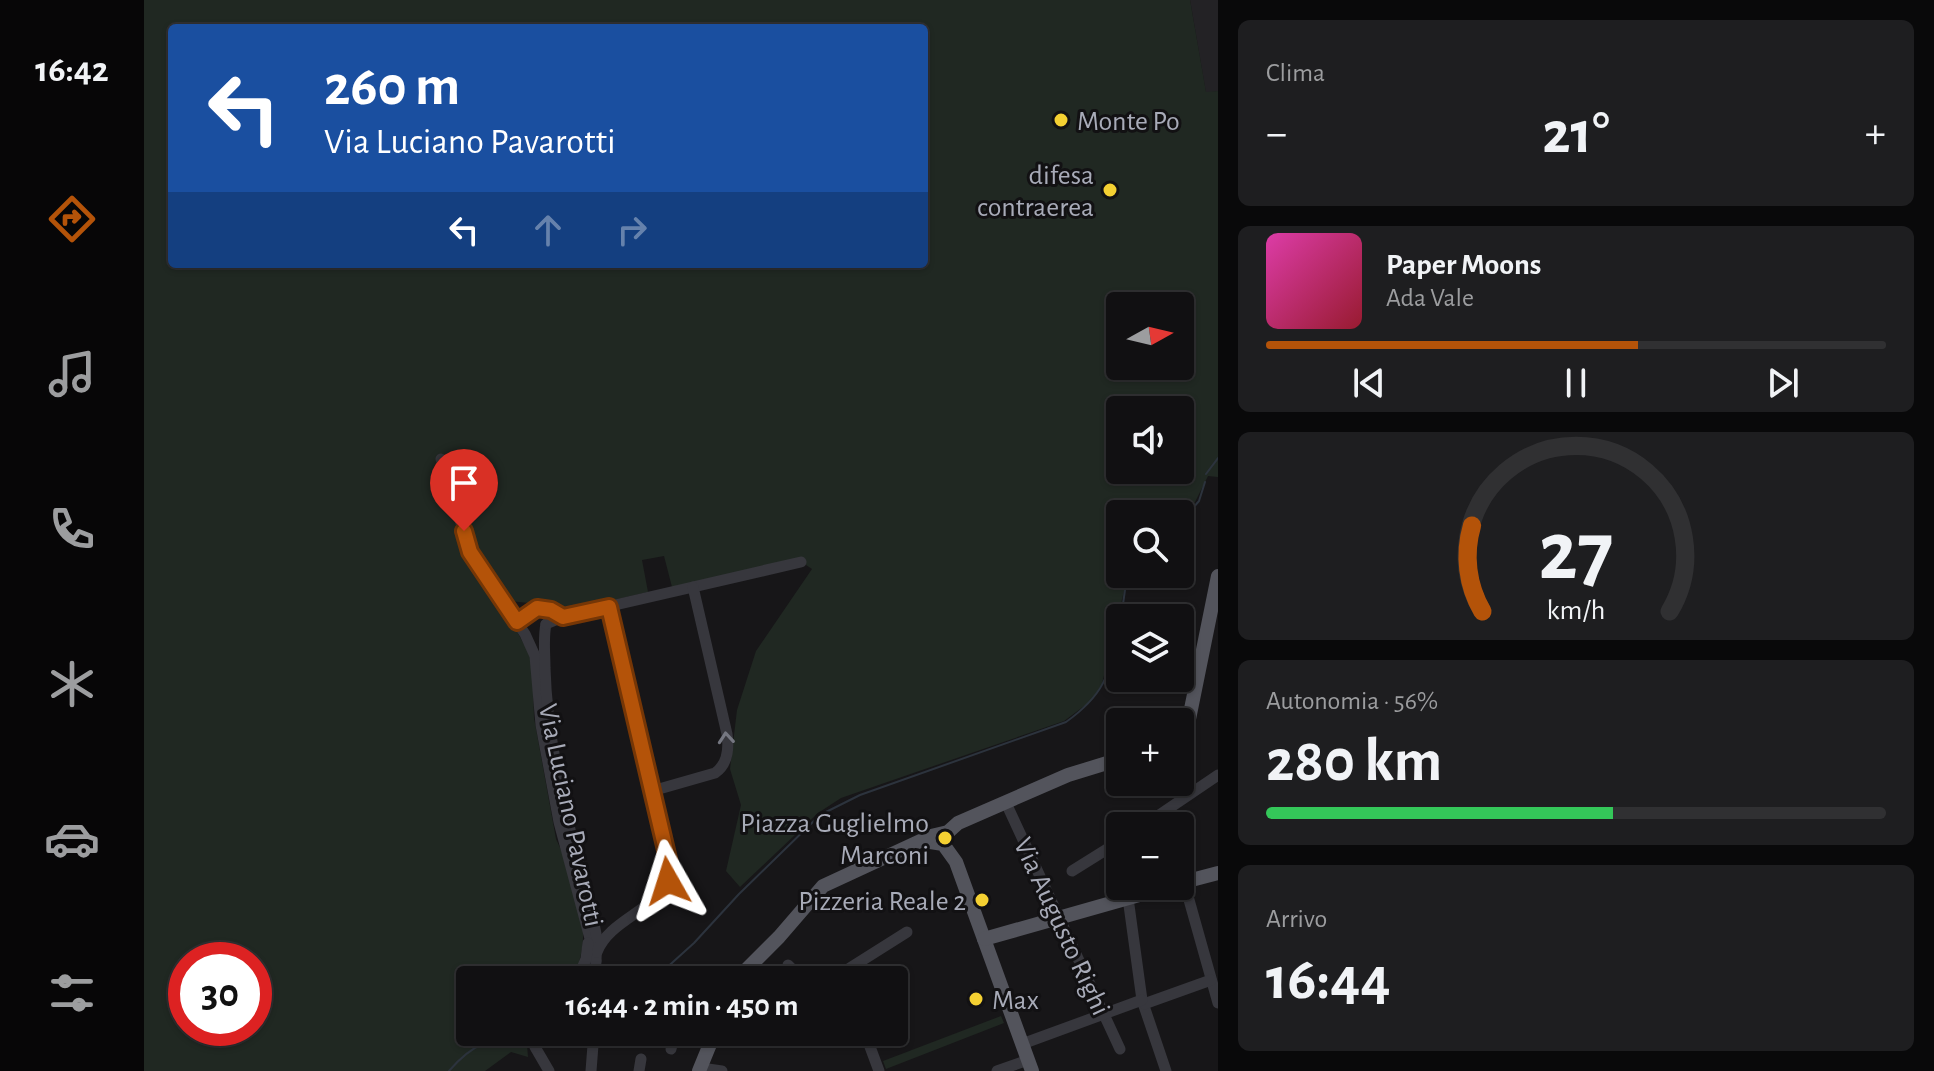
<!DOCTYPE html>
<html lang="it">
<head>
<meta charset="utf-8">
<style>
  body { margin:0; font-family:"Alegreya Sans",sans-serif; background:#1e1e20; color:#f1f3f6; height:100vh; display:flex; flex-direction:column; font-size:30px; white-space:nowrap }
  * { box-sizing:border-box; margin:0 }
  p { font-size:26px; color:#9c9d9f }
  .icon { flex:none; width:44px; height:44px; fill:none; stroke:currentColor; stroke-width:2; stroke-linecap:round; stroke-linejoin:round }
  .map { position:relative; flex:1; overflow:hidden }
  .sheet { display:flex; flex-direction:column; gap:20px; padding:20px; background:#09090a; width:716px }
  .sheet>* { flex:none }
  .banner { position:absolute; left:24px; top:24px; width:760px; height:244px; border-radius:8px; box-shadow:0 2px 6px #0004,0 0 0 2px #303032; background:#1a4fa0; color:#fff; overflow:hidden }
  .needle { width:52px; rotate:82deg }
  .tools { position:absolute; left:962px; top:292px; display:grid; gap:16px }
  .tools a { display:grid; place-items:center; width:88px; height:88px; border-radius:8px; background:#111012; box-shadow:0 2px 6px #0004,0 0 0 2px #303032; font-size:40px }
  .speed { position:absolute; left:24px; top:942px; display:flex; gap:16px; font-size:40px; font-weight:700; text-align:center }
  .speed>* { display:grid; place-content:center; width:104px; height:104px; border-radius:50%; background:#111012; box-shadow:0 2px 6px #0004,0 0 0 2px #303032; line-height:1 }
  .speed .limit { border:12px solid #d22; background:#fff; color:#111 }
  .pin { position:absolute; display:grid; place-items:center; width:68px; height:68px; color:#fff; margin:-82px -34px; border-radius:50% 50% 50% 0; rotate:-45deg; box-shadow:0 0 8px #0007 }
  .pin .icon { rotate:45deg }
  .me { position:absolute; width:88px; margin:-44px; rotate:354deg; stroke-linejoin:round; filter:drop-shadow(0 0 6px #0008) }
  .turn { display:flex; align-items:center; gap:28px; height:168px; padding:0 24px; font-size:36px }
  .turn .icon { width:104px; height:104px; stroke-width:2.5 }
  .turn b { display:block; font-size:56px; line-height:68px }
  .lanes { display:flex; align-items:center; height:76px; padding:0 24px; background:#0003; justify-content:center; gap:40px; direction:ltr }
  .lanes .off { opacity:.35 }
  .big { font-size:60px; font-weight:600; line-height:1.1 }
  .sheet .tile { flex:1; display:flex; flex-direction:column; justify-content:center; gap:12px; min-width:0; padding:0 28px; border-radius:12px; background:#1e1e20 }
  .sheet .dial { align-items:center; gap:0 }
  .dial svg { height:208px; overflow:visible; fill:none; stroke:#303032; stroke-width:7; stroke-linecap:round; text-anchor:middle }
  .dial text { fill:#f1f3f6; stroke:none }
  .song { display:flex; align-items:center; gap:24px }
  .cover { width:96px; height:96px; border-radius:12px; background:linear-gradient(135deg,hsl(320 70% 55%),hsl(350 70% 35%)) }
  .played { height:8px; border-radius:4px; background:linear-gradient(90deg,#b45309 60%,#303032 60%) }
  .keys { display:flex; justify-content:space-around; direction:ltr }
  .heat { display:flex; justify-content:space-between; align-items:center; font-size:44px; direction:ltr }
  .charge { height:12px; border-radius:6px; background:linear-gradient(90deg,#34c759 56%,#303032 0) }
  .trip { position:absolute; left:312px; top:966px; width:452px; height:80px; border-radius:8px; background:#111012; box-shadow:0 2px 6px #0004,0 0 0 2px #303032; font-weight:600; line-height:80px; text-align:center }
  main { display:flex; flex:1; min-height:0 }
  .tabs { display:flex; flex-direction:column; width:144px; justify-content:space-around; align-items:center; background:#070607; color:#9c9d9f }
  .tabs .icon { width:56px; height:56px }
  .tabs .active { color:#b45309 }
  .tabs b { font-size:36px; color:#f1f3f6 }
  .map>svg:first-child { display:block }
</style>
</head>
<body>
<main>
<nav class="tabs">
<b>16:42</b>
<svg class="icon active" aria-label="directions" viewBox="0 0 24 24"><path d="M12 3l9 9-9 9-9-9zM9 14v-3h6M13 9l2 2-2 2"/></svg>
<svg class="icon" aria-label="music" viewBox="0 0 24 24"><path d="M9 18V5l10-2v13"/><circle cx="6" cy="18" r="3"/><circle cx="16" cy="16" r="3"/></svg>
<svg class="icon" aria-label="phone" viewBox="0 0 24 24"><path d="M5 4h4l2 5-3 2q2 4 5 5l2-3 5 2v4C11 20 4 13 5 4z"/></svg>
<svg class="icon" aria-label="climate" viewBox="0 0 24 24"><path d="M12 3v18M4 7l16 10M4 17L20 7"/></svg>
<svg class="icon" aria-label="car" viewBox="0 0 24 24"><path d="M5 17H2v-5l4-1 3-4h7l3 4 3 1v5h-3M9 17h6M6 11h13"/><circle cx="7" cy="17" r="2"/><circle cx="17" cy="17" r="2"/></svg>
<svg class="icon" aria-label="filters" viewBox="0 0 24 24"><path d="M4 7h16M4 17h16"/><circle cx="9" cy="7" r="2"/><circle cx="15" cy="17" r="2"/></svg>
</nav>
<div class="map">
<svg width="1074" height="1071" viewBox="0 0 1074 1071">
  <rect width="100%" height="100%" fill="#171618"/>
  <polygon fill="#232225" points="1046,0 1074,0 1074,91 1062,93"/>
  <g fill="#202822" fill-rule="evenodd">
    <path d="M0,0H1046L1062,92L1074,91V477L1064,476L1049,506L1036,519V514H976V574H984L958,684L947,701L920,721L697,798L674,813L596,887L582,871L597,805L586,769L593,710L612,651L668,569L662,565L661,558L528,587L520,556L498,560L504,592L417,612C396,599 372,606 349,596L360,614L370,626L388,659L390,718L412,839C423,861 438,906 439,930C440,947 435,964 430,980H326V1032H382L384,1057L367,1052L341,1071H0ZM28,28H780V264H28ZM976,306H1036V366H976ZM976,410H1036V470H976ZM42,960H110V1028H42Z"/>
    <polygon points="857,1016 860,1023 742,1069 739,1061"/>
  </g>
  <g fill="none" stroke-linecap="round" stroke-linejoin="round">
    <g stroke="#2c333d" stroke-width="2">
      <polyline points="1062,474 1074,458"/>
      <polyline points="1036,523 1055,501 1061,482"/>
      <polyline points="977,618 981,590 986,574"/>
      <path d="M509,980L550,943L595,894L676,815L716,795L922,722C964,692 965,672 976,624"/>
      <polyline points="404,1035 420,1032"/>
      <path d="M305,1071C329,1043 346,1038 382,1036"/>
    </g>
    <g stroke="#37373d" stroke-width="11">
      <polyline points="297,459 326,552 381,634 391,656 397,725 415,822 452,961"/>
      <polyline points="373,622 393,608 407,610 419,617"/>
      <path d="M402,624C399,638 401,653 401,668C403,740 421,814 440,883"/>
      <polyline points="402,624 419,617 657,562"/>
      <path d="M508,791L571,773C584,764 585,748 583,734L549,587"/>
      <polyline points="862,803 976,1049"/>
      <polyline points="999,826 1074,775"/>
      <polyline points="928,871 976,841"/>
      <polyline points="1040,882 1074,1003"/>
      <polyline points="984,898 998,1000 1022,1071"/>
      <polyline points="446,903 453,939 451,980"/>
      <path d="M453,952C467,916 521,910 526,869L465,607"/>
      <polyline points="644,965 659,980"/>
      <polyline points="433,980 442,959 444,943"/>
      <polyline points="701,980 706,968 763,932"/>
      <polyline points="1000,1004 1067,980"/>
      <polyline points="395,1032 391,1047 405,1071"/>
      <polyline points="498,1032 498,1038"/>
      <polyline points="712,1032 725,1044 735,1071"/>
      <polyline points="451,1033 464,1036 474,1032"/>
      <polyline points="878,1044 998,1000"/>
      <polyline points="527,1049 531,1032"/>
      <polyline points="557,1068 578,1071"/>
      <polyline points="447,1071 450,1032"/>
      <polyline points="495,1071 497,1059"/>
      <polyline points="853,1071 884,1060"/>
    </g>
    <g stroke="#53545c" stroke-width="14">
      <polyline points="1036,736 1044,724 1074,576"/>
      <polyline points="780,841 799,844 812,862 888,1071"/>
      <polyline points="1036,883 1074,873"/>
      <polyline points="840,939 1027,886"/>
      <polyline points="592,980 635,937 679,886 787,836 804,832 814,823 924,775 976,759"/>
      <polyline points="555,1071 571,1032"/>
    </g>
  </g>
  <defs><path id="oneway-chevron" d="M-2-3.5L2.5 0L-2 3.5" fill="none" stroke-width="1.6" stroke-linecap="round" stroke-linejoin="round" transform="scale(2)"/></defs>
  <use stroke="#757781" href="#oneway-chevron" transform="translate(582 738) rotate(-95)"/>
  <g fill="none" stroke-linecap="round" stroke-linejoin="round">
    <defs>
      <polyline id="route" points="320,531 326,552 373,622 393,608 407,610 419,617 465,607 525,863 524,881"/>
    </defs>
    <use href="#route" stroke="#753606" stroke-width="20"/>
    <use href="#route" stroke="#b45309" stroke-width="14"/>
  </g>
  <g fill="#f4d032" stroke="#121113" stroke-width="3">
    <circle cx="917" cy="120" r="8"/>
    <circle cx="966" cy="190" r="8"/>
    <circle cx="801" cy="838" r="8"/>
    <circle cx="838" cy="900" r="8"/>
    <circle cx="832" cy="999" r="8"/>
  </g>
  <g text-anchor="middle" stroke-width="6" stroke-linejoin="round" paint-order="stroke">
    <g font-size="28" fill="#a8abb8" stroke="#121113" text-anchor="end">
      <text x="933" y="130" text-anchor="start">Monte Po</text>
      <text x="950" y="184">difesa<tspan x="950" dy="32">contraerea</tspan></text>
      <text x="785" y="832">Piazza Guglielmo<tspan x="785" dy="32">Marconi</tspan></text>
      <text x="822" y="910">Pizzeria Reale 2</text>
      <text x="848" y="1009" text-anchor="start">Max</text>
    </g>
    <g font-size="28" fill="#a8abb8" stroke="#121113">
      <text transform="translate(428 815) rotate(78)" y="10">Via Luciano Pavarotti</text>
      <text transform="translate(919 926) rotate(65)" y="10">Via Augusto Righi</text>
    </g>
  </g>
</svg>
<div class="tools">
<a><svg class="needle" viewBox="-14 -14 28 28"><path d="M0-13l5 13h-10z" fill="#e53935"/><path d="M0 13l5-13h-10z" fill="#9c9d9f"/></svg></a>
<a><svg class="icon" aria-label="sound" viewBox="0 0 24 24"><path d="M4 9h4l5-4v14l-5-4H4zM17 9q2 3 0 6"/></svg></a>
<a><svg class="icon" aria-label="search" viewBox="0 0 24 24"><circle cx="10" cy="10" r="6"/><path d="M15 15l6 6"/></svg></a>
<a><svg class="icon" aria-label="layers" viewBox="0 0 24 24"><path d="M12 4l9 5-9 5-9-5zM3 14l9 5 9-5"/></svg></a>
<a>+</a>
<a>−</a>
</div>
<div class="speed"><div class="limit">30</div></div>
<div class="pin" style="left:320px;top:531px;background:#d93025"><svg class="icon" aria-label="arrive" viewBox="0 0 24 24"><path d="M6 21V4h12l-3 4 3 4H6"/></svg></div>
<svg class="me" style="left:524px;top:881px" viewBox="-20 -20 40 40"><path d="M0-17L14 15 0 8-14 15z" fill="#b45309" stroke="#fff" stroke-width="4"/></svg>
<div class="trip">16:44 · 2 min · 450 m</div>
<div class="banner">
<div class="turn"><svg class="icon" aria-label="left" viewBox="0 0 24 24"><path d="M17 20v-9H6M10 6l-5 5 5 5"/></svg><div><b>260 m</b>Via Luciano Pavarotti</div></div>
<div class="lanes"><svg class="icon" aria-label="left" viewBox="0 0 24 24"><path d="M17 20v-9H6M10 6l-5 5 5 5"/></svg><svg class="icon off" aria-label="ahead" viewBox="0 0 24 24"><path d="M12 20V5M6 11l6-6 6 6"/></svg><svg class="icon off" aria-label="right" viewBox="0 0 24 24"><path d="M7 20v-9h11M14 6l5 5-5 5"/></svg></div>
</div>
</div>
<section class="sheet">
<div class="tile"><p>Clima</p>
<div class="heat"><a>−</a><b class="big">21°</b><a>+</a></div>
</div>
<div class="tile">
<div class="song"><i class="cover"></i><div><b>Paper Moons</b><p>Ada Vale</p></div></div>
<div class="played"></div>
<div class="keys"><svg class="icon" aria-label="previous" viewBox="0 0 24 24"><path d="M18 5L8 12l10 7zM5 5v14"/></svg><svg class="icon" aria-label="pause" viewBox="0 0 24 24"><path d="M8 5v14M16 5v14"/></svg><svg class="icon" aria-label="next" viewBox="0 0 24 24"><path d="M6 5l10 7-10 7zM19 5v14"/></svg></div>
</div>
<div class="tile dial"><svg viewBox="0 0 100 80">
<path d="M14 69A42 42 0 1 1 86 69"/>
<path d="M14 69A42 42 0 0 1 10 36" stroke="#b45309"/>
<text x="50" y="56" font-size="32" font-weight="700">27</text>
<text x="50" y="72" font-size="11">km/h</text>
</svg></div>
<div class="tile"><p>Autonomia · 56%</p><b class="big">280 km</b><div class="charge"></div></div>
<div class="tile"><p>Arrivo</p><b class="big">16:44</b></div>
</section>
</main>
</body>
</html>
